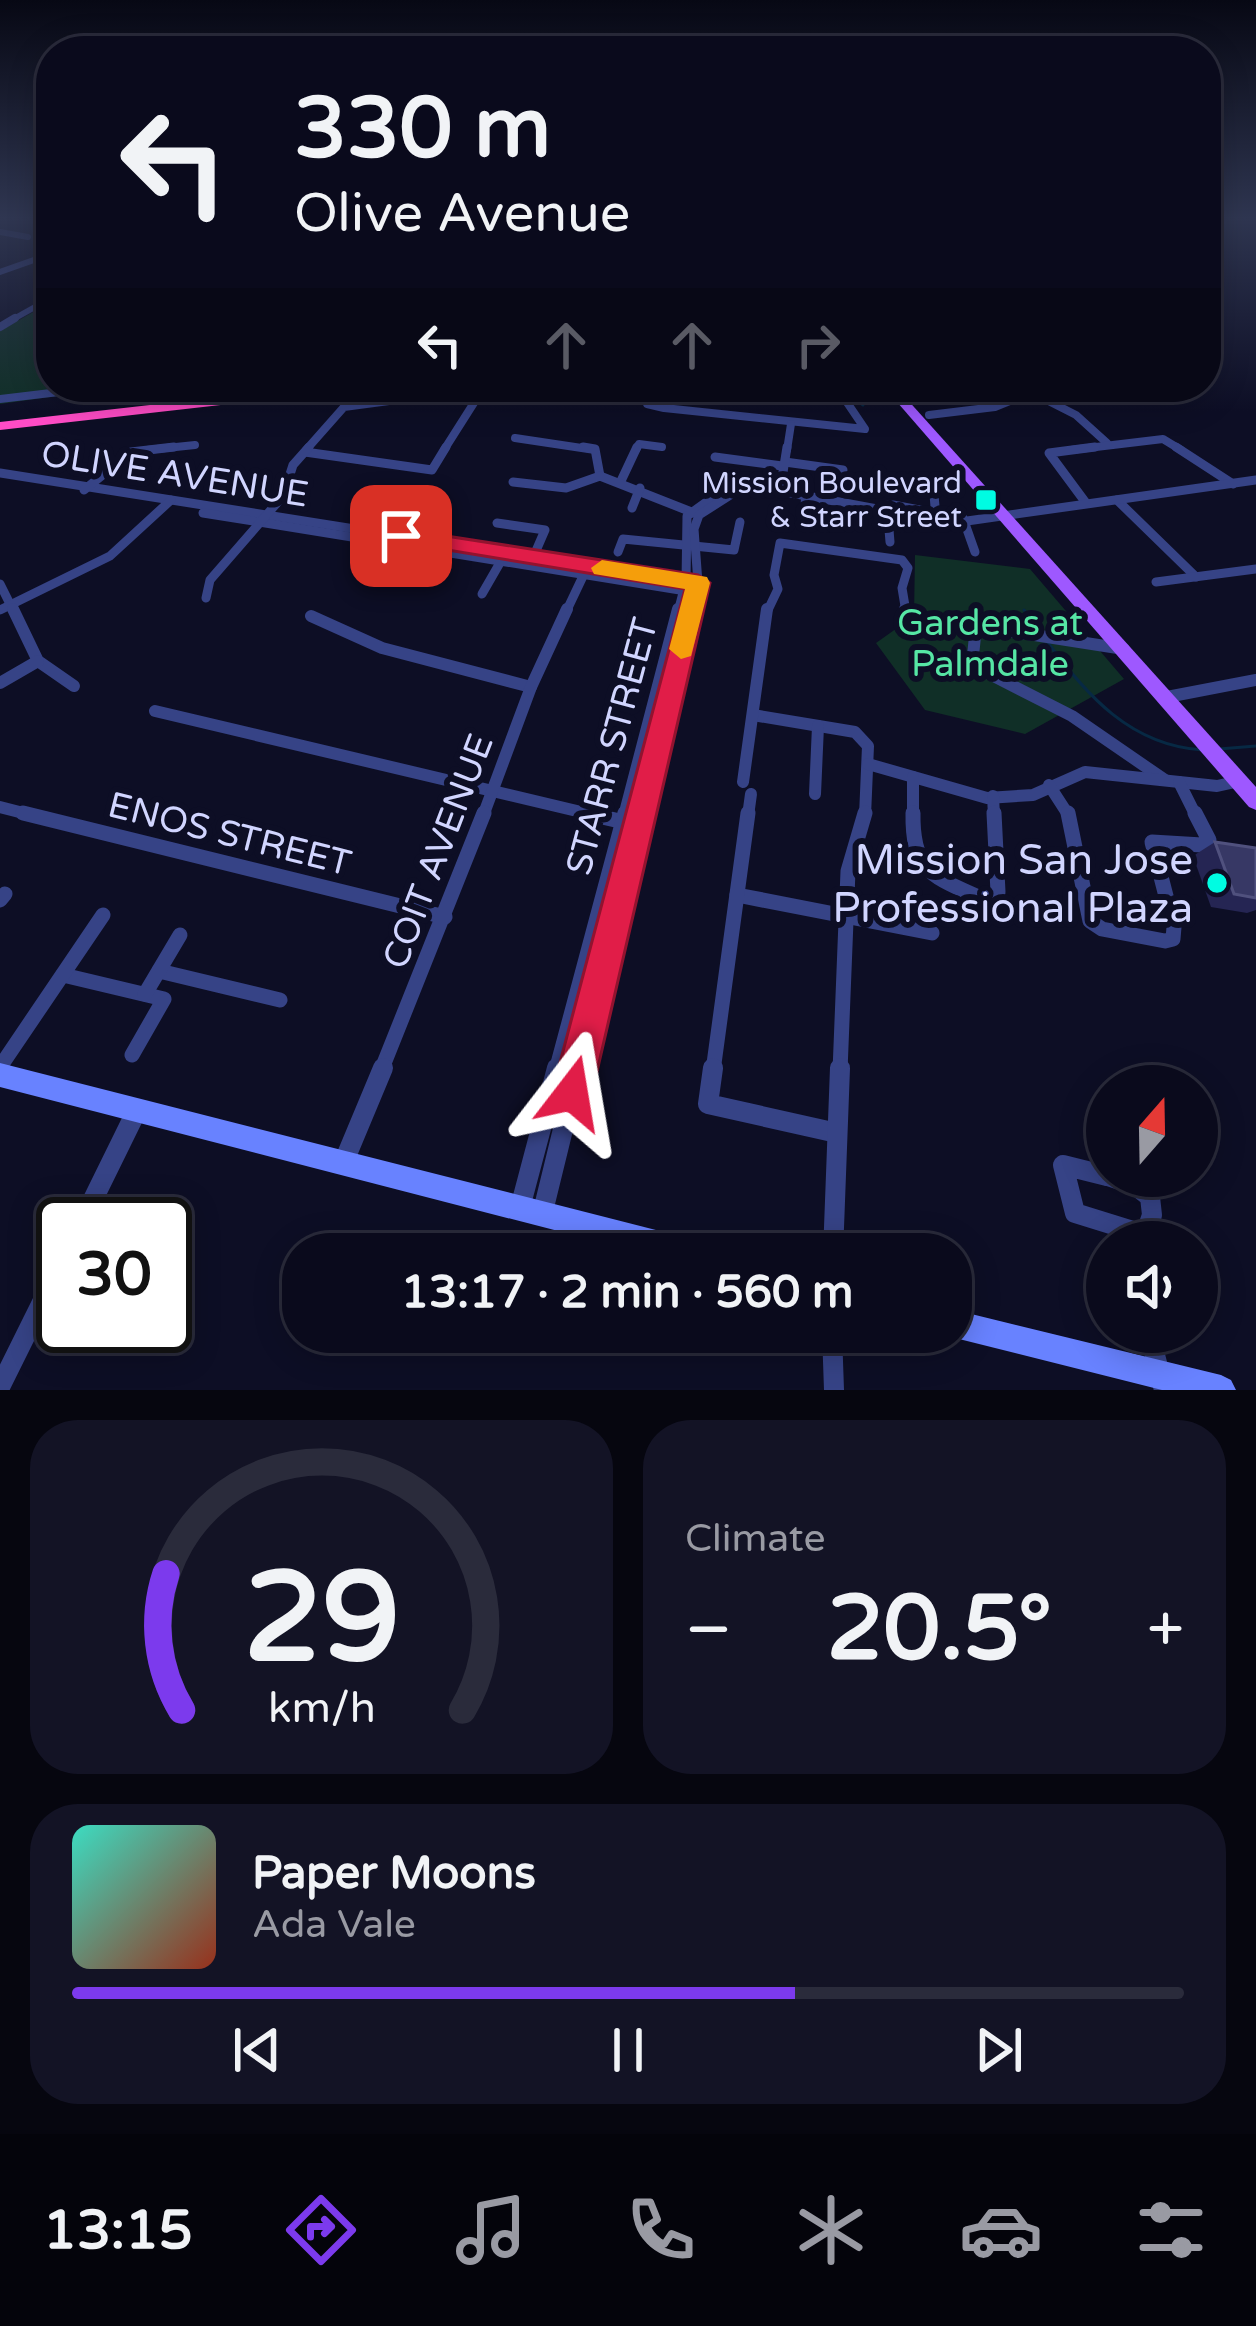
<!DOCTYPE html>
<html lang="en">
<head>
<meta charset="utf-8">
<style>
  body { margin:0; font-family:"Varela Round",sans-serif; background:#131325; color:#f1f3f6; height:100vh; display:flex; flex-direction:column; font-size:45px; white-space:nowrap }
  * { box-sizing:border-box; margin:0 }
  p { font-size:39px; color:#999aa3 }
  .icon { flex:none; width:66px; height:66px; fill:none; stroke:currentColor; stroke-width:2; stroke-linecap:round; stroke-linejoin:round }
  .map { position:relative; height:1390px; overflow:hidden }
  .panel { display:flex; flex-direction:column; gap:30px; padding:30px; background:#06060f; flex:1 }
  .panel>* { flex:none }
  .guide { position:absolute; left:36px; top:36px; width:1185px; height:366px; border-radius:48px; box-shadow:0 6px 30px #0003,0 0 0 3px #2a2b3b; background:#0a0a1c; color:#f1f3f6; overflow:hidden }
  .needle { width:78px; rotate:20deg }
  .controls { position:absolute; left:1086px; top:1065px; display:grid; gap:24px }
  .controls a { display:grid; place-items:center; width:132px; height:132px; border-radius:50%; background:#0a0a1c; box-shadow:0 6px 30px #0003,0 0 0 3px #2a2b3b; font-size:60px }
  .speed { position:absolute; left:36px; top:1197px; display:flex; gap:24px; font-size:60px; font-weight:700; text-align:center }
  .speed>* { display:grid; place-content:center; width:156px; height:156px; border-radius:50%; background:#0a0a1c; box-shadow:0 6px 30px #0003,0 0 0 3px #2a2b3b; line-height:1 }
  .speed .limit { border:6px solid #111; border-radius:18px; background:#fff; color:#111 }
  .pin { position:absolute; display:grid; place-items:center; width:102px; height:102px; color:#fff; margin:-51px; border-radius:24px; box-shadow:0 6px 18px #0006 }
  .me { position:absolute; width:132px; margin:-66px; rotate:14deg; stroke-linejoin:round; filter:drop-shadow(0 0 9px #0008) }
  .turn { display:flex; align-items:center; gap:42px; height:252px; padding:0 60px; font-size:54px }
  .turn .icon { width:156px; height:156px; stroke-width:2.5 }
  .turn b { display:block; font-size:84px; line-height:102px }
  .lanes { display:flex; align-items:center; height:114px; padding:0 60px; background:#0003; justify-content:center; gap:60px; direction:ltr }
  .lanes .off { opacity:.35 }
  .big { font-size:90px; font-weight:700; line-height:1.1 }
  .panel .card { flex:1; display:flex; flex-direction:column; justify-content:center; gap:18px; min-width:0; padding:0 42px; border-radius:48px; background:#131325 }
  .panel .dial { align-items:center; gap:0 }
  .dial svg { height:312px; overflow:visible; fill:none; stroke:#2a2b3b; stroke-width:7; stroke-linecap:round; text-anchor:middle }
  .dial text { fill:#f1f3f6; stroke:none }
  .song { display:flex; align-items:center; gap:36px }
  .cover { width:144px; height:144px; border-radius:18px; background:linear-gradient(135deg,hsl(170 70% 55%),hsl(10 70% 35%)) }
  .played { height:12px; border-radius:6px; background:linear-gradient(90deg,#7c3aed 65%,#2a2b3b 65%) }
  .keys { display:flex; justify-content:space-around; direction:ltr }
  .heat { display:flex; justify-content:space-between; align-items:center; font-size:66px; direction:ltr }
  .panel .tiles { flex:1; display:grid; gap:30px; grid-template-columns:1fr 1fr }
  .card:last-child { grid-column:span 2 }
  .trip { position:absolute; left:282px; top:1233px; width:690px; height:120px; border-radius:48px; background:#0a0a1c; box-shadow:0 6px 30px #0003,0 0 0 3px #2a2b3b; font-weight:700; line-height:120px; text-align:center }
  .tab-bar { display:flex; height:192px; justify-content:space-around; align-items:center; background:#04040b; color:#999aa3 }
  .tab-bar .icon { width:84px; height:84px }
  .tab-bar .on { color:#7c3aed }
  .tab-bar b { font-size:54px; color:#f1f3f6 }
  .map>svg:first-child { display:block }
</style>
</head>
<body>
<div class="map">
<svg width="1256" height="1390" viewBox="0 0 1256 1390">
  <rect width="100%" height="100%" fill="#0d0e25"/>
  <g fill="#102f27">
    <polygon points="51,302 51,387 122,387 0,404 0,331"/>
    <polygon points="915,555 1030,569 1124,679 1025,734 925,710 876,643 914,616"/>
  </g>
  <g fill="none" stroke-linecap="round" stroke-linejoin="round">
    <g stroke="#072944" stroke-width="3">
      <polyline points="841,387 863,405"/>
      <polyline points="1024,610 1040,632"/>
      <path d="M1046,640C1086,695 1131,746 1203,750"/>
      <polyline points="1219,749 1256,746"/>
    </g>
    <g stroke="#364386" stroke-width="6">
      <polyline points="0,232 28,237"/>
      <polyline points="0,272 51,254"/>
      <polyline points="10,321 51,298"/>
    </g>
    <g stroke="#364386" stroke-width="8">
      <polyline points="0,327 15,318"/>
      <polyline points="643,387 647,404 664,408 865,429 842,395 818,387"/>
      <polyline points="1021,387 1076,415 1107,443"/>
      <polyline points="575,393 589,387"/>
      <polyline points="0,399 101,387"/>
      <polyline points="929,415 995,407 1030,393"/>
      <polyline points="515,438 595,450"/>
      <polyline points="147,450 195,445"/>
      <polyline points="306,450 344,407 464,391 477,398 444,450"/>
      <polyline points="636,450 639,444 662,447"/>
      <polyline points="787,450 791,424"/>
      <polyline points="1071,450 1163,439 1181,450"/>
    </g>
    <g stroke="#364386" stroke-width="9">
      <polyline points="583,447 595,449 600,476"/>
      <polyline points="1176,447 1233,484"/>
      <polyline points="305,452 432,470 446,447"/>
      <polyline points="715,457 782,466"/>
      <polyline points="785,462 843,470"/>
      <polyline points="0,473 691,582"/>
      <polyline points="621,481 637,447"/>
      <polyline points="513,482 566,488 600,476 694,513"/>
      <polyline points="933,483 936,518"/>
      <polyline points="84,490 131,452 174,447"/>
      <polyline points="780,491 787,447"/>
      <polyline points="1117,500 1196,577"/>
      <polyline points="1086,503 1049,453 1095,447"/>
      <polyline points="887,505 890,542"/>
      <polyline points="893,505 962,518"/>
      <polyline points="632,508 640,488"/>
      <polyline points="203,513 686,591"/>
      <polyline points="963,518 975,552"/>
      <polyline points="497,523 545,530 532,560"/>
      <polyline points="804,525 806,489"/>
      <polyline points="618,552 623,539 734,550 740,522"/>
      <polyline points="1156,582 1256,569"/>
      <polyline points="0,584 14,612"/>
      <polyline points="482,594 501,561"/>
      <polyline points="206,598 210,580 283,496 293,465 309,447"/>
      <polyline points="0,610 110,556 171,500"/>
      <polyline points="566,612 585,572"/>
      <polyline points="678,612 686,581 687,516 726,488"/>
      <polyline points="691,612 698,583 694,529 699,515 735,492 780,491 953,523 1256,480"/>
      <polyline points="767,612 778,589 774,575 780,543 902,560 908,568 902,588 906,612"/>
    </g>
    <g stroke="#364386" stroke-width="12">
      <polyline points="13,609 38,661 74,686"/>
      <polyline points="905,609 906,615 1124,649"/>
      <polyline points="311,616 382,648 531,687"/>
      <polyline points="976,627 972,665 1072,716 1165,780"/>
      <polyline points="0,683 38,661"/>
      <polyline points="1167,697 1256,680"/>
      <polyline points="155,711 598,816"/>
      <polyline points="753,715 855,732 868,746 865,816"/>
      <polyline points="868,764 987,798 1033,795 1085,772 1217,786 1235,782"/>
      <polyline points="743,782 767,609"/>
      <polyline points="1179,782 1196,816"/>
      <polyline points="1049,785 1069,816"/>
      <polyline points="815,794 818,726"/>
      <polyline points="993,796 994,816"/>
      <polyline points="0,807 35,816"/>
      <polyline points="483,816 531,687 567,609"/>
      <polyline points="624,816 678,609"/>
      <polyline points="641,816 691,609"/>
      <polyline points="748,816 751,794"/>
      <polyline points="913,816 913,777"/>
    </g>
    <g stroke="#364386" stroke-width="15">
      <polyline points="23,813 445,917"/>
      <polyline points="585,813 624,822"/>
      <path d="M913,813C912,874 935,877 985,900L998,892L994,813"/>
      <polyline points="1068,813 1090,921 1102,929 1165,941 1173,939 1174,927 1152,842 1202,845 1209,840 1195,813"/>
      <polyline points="737,895 932,933"/>
      <polyline points="0,900 5,894"/>
      <polyline points="159,971 280,1000"/>
      <polyline points="63,975 164,999 132,1055"/>
      <polyline points="145,994 180,935"/>
      <polyline points="0,1067 103,915"/>
      <polyline points="381,1071 484,813"/>
      <polyline points="556,1071 625,813"/>
      <polyline points="578,1071 641,813"/>
      <polyline points="713,1071 748,813"/>
      <polyline points="840,1071 848,871 865,813"/>
    </g>
    <g stroke="#364386" stroke-width="20">
      <polyline points="713,1068 708,1104 837,1133"/>
      <polyline points="345,1159 383,1068"/>
      <polyline points="1107,1176 1063,1165 1075,1213 1133,1231 1141,1242"/>
      <polyline points="1108,1176 1135,1185 1150,1197 1152,1215 1143,1242"/>
      <polyline points="521,1204 557,1068"/>
      <polyline points="543,1211 578,1068"/>
      <polyline points="81,1224 137,1110"/>
      <polyline points="833,1254 840,1068"/>
      <polyline points="832,1332 834,1390"/>
      <polyline points="1149,1332 1164,1390"/>
      <polyline points="0,1387 63,1260"/>
    </g>
    <g fill="#6882ff" fill-rule="evenodd">
      <polygon points="0,1063 699,1241 709,1244 712,1254 647,1254 0,1087"/>
      <polygon points="951,1309 1221,1375 1231,1380 1236,1390 1162,1390 951,1337 941,1332 951,1332"/>
    </g>
    <polygon fill="#9e58ff" fill-rule="evenodd" points="884,387 896,387 1256,787 1256,810 1249,807"/>
    <polygon fill="#ff4cc6" fill-rule="evenodd" points="308,387 352,387 345,391 0,430 0,422"/>
  </g>
  <polygon fill="#252553" points="1215,842 1256,848 1256,910 1247,913 1211,907 1193,856"/>
  <polygon fill="#373865" stroke="#50517e" stroke-width="3" points="1215,842 1256,848 1256,898 1234,894"/>
  <linearGradient id="sky" x2="0" y2="1"><stop stop-color="#070814"/><stop offset="0.53" stop-color="#2f3651"/><stop offset="1" stop-color="#2f3651" stop-opacity="0"/></linearGradient>
  <rect width="1256" height="411" fill="url(#sky)"/>
  <polygon fill="#e11d48" stroke="#92132f" stroke-width="3" points="401,529 698,575 710,583 592,1093 586,1107 572,1113 558,1107 552,1093 685,589 393,541 393,531"/>
  <polygon fill="#f59e0b" points="602,560 707,577 710,583 691,656 681,659 669,649 685,589 594,574 591,568"/>
  <g fill="#00fce2" stroke="#0d0e25" stroke-width="4.5">
    <rect x="974" y="488" width="24" height="24" rx="6"/>
    <circle cx="1217" cy="883" r="12"/>
  </g>
  <g text-anchor="middle" stroke-width="12" stroke-linejoin="round" paint-order="stroke">
    <g font-size="30" fill="#d1d5ff" stroke="#0d0e25" text-anchor="end">
      <text x="962" y="493">Mission Boulevard<tspan x="962" dy="34">&amp; Starr Street</tspan></text>
    </g>
    <g font-size="36" fill="#d1d5ff" stroke="#0d0e25">
      <text transform="translate(175 473) rotate(9)" y="13">OLIVE AVENUE</text>
      <text transform="translate(611 746) rotate(-75)" y="13">STARR STREET</text>
      <text transform="translate(230 833) rotate(14)" y="13">ENOS STREET</text>
      <text transform="translate(437 851) rotate(-69)" y="13">COIT AVENUE</text>
    </g>
    <g font-size="36" fill="#56e6a5" stroke="#0d0e25">
      <text x="990" y="635">Gardens at<tspan x="990" dy="41">Palmdale</tspan></text>
    </g>
    <g font-size="42" fill="#d1d5ff" stroke="#0d0e25" text-anchor="end">
      <text x="1193" y="874">Mission San Jose<tspan x="1193" dy="48">Professional Plaza</tspan></text>
    </g>
  </g>
</svg>
<div class="controls">
<a><svg class="needle" viewBox="-14 -14 28 28"><path d="M0-13l5 13h-10z" fill="#e53935"/><path d="M0 13l5-13h-10z" fill="#999aa3"/></svg></a>
<a><svg class="icon" aria-label="sound" viewBox="0 0 24 24"><path d="M4 9h4l5-4v14l-5-4H4zM17 9q2 3 0 6"/></svg></a>
</div>
<div class="speed"><div class="limit">30</div></div>
<div class="pin" style="left:401px;top:536px;background:#d93025"><svg class="icon" aria-label="arrive" viewBox="0 0 24 24"><path d="M6 21V4h12l-3 4 3 4H6"/></svg></div>
<svg class="me" style="left:572px;top:1093px" viewBox="-20 -20 40 40"><path d="M0-17L14 15 0 8-14 15z" fill="#e11d48" stroke="#fff" stroke-width="4"/></svg>
<div class="trip">13:17 · 2 min · 560 m</div>
<div class="guide">
<div class="turn"><svg class="icon" aria-label="left" viewBox="0 0 24 24"><path d="M17 20v-9H6M10 6l-5 5 5 5"/></svg><div><b>330 m</b>Olive Avenue</div></div>
<div class="lanes"><svg class="icon" aria-label="left" viewBox="0 0 24 24"><path d="M17 20v-9H6M10 6l-5 5 5 5"/></svg><svg class="icon off" aria-label="ahead" viewBox="0 0 24 24"><path d="M12 20V5M6 11l6-6 6 6"/></svg><svg class="icon off" aria-label="ahead" viewBox="0 0 24 24"><path d="M12 20V5M6 11l6-6 6 6"/></svg><svg class="icon off" aria-label="right" viewBox="0 0 24 24"><path d="M7 20v-9h11M14 6l5 5-5 5"/></svg></div>
</div>
</div>
<section class="panel">
<div class="tiles">
<div class="card dial"><svg viewBox="0 0 100 80">
<path d="M14 69A42 42 0 1 1 86 69"/>
<path d="M14 69A42 42 0 0 1 10 34" stroke="#7c3aed"/>
<text x="50" y="56" font-size="32" font-weight="700">29</text>
<text x="50" y="72" font-size="11">km/h</text>
</svg></div>
<div class="card"><p>Climate</p>
<div class="heat"><a>−</a><b class="big">20.5°</b><a>+</a></div>
</div>
<div class="card">
<div class="song"><i class="cover"></i><div><b>Paper Moons</b><p>Ada Vale</p></div></div>
<div class="played"></div>
<div class="keys"><svg class="icon" aria-label="previous" viewBox="0 0 24 24"><path d="M18 5L8 12l10 7zM5 5v14"/></svg><svg class="icon" aria-label="pause" viewBox="0 0 24 24"><path d="M8 5v14M16 5v14"/></svg><svg class="icon" aria-label="next" viewBox="0 0 24 24"><path d="M6 5l10 7-10 7zM19 5v14"/></svg></div>
</div>
</div>
</section>
<nav class="tab-bar">
<b>13:15</b>
<svg class="icon on" aria-label="directions" viewBox="0 0 24 24"><path d="M12 3l9 9-9 9-9-9zM9 14v-3h6M13 9l2 2-2 2"/></svg>
<svg class="icon" aria-label="music" viewBox="0 0 24 24"><path d="M9 18V5l10-2v13"/><circle cx="6" cy="18" r="3"/><circle cx="16" cy="16" r="3"/></svg>
<svg class="icon" aria-label="phone" viewBox="0 0 24 24"><path d="M5 4h4l2 5-3 2q2 4 5 5l2-3 5 2v4C11 20 4 13 5 4z"/></svg>
<svg class="icon" aria-label="climate" viewBox="0 0 24 24"><path d="M12 3v18M4 7l16 10M4 17L20 7"/></svg>
<svg class="icon" aria-label="car" viewBox="0 0 24 24"><path d="M5 17H2v-5l4-1 3-4h7l3 4 3 1v5h-3M9 17h6M6 11h13"/><circle cx="7" cy="17" r="2"/><circle cx="17" cy="17" r="2"/></svg>
<svg class="icon" aria-label="filters" viewBox="0 0 24 24"><path d="M4 7h16M4 17h16"/><circle cx="9" cy="7" r="2"/><circle cx="15" cy="17" r="2"/></svg>
</nav>
</body>
</html>
